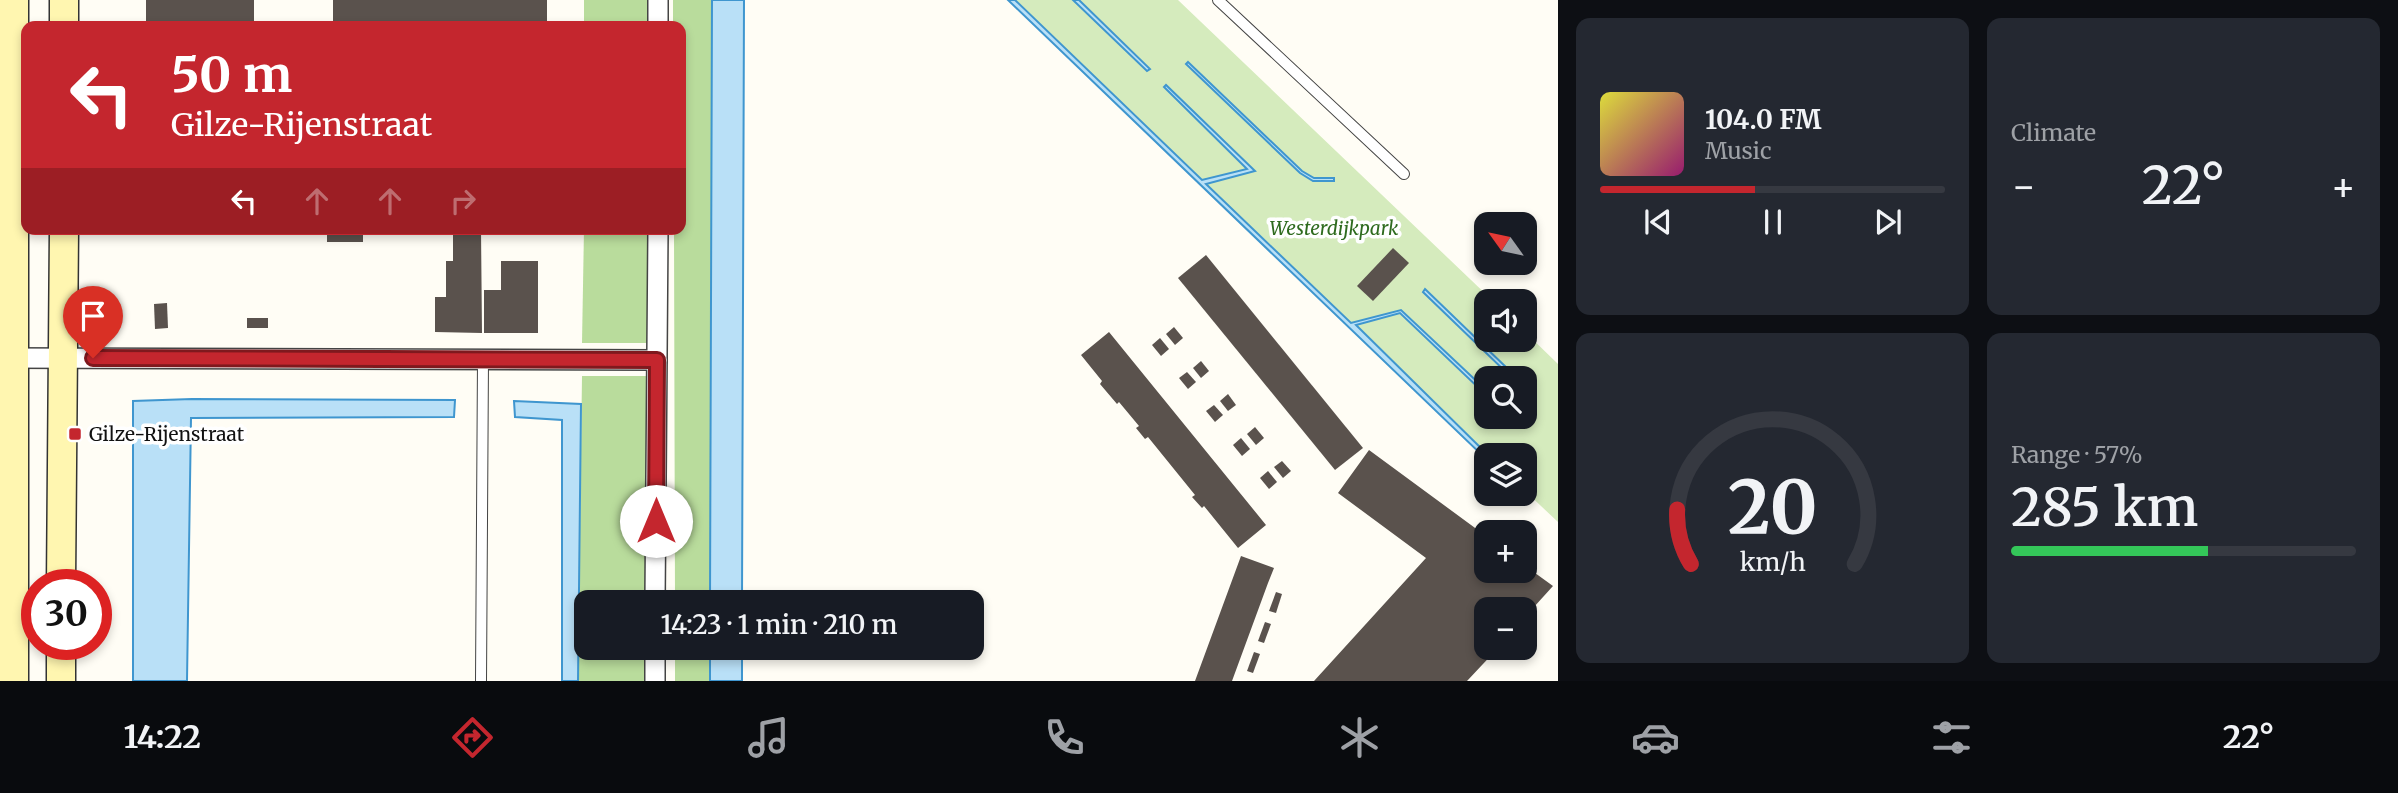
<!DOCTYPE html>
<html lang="en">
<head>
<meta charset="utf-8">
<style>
  body { margin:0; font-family:Merriweather,serif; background:#242831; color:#f1f3f6; height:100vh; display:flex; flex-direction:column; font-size:26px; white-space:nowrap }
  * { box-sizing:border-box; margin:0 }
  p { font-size:23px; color:#9ea1a6 }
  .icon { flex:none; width:38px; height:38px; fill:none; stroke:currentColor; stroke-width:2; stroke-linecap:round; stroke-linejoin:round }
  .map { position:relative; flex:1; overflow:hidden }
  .details { display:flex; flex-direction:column; gap:18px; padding:18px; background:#0d0f14; width:840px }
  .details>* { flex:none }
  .hud { position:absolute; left:21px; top:21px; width:665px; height:214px; border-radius:14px; box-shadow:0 4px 10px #0003; background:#c4262e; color:#fff; overflow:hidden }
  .needle { width:46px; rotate:303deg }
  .buttons { position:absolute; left:1474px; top:212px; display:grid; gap:14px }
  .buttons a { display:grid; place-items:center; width:63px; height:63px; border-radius:14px; background:#171b24; box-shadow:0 4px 10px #0003; font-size:35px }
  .speed { position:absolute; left:21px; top:569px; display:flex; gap:14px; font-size:35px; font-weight:700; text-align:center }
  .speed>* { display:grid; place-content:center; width:91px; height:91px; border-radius:50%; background:#171b24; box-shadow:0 4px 10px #0003; line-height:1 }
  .speed .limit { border:10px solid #d22; background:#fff; color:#111 }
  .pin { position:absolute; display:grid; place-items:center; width:60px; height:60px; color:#fff; margin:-72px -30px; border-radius:50% 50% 50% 0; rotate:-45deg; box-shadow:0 0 7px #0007 }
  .pin .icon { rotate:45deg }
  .me { position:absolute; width:77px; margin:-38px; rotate:0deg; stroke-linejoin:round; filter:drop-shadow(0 0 5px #0008) }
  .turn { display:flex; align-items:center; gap:24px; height:147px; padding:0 35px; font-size:32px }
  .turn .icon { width:91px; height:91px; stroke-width:2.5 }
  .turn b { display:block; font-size:49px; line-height:60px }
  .lanes { display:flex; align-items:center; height:66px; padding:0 35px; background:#0003; justify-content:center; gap:35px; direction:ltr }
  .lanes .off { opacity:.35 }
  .big { font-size:52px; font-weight:600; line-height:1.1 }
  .details .widget { flex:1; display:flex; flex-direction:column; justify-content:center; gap:10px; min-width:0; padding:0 24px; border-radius:14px; background:#242831 }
  .details .dial { align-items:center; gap:0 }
  .dial svg { height:182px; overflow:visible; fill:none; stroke:#363941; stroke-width:7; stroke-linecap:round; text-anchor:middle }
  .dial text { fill:#f1f3f6; stroke:none }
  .song { display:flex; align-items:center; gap:21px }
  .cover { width:84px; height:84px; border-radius:10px; background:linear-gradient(135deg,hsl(60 70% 55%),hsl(320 70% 35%)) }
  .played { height:7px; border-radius:4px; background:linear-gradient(90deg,#c4262e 45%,#363941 45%) }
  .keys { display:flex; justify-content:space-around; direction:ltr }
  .heat { display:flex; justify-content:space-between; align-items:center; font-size:38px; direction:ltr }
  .charge { height:10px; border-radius:5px; background:linear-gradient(90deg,#34c759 57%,#363941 0) }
  .details .tiles { flex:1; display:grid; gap:18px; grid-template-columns:repeat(2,1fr) }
  .trip { position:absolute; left:574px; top:590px; width:410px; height:70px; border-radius:14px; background:#171b24; box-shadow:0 4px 10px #0003; font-weight:600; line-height:70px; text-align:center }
  .tabs { display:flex; height:112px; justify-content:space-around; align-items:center; background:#090b0e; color:#9ea1a6 }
  .tabs .icon { width:49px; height:49px }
  .tabs .on { color:#c4262e }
  .tabs b { font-size:32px; color:#f1f3f6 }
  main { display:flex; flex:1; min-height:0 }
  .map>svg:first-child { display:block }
</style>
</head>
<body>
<main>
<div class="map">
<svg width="1558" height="681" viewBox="0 0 1558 681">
  <rect width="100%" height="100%" fill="#fffdf5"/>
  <path fill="#d5ebbd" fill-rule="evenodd" d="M1015,0H1178L1493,301H1486V340H1524V331L1558,364V522L1524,490V455H1488ZM1486,378H1524V416H1486Z"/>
  <g fill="#b9dc9c">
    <rect x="584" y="0" width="63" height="26"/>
    <polygon points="673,0 712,0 710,602 675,602 674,229 681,229 681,26 673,26"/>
    <polygon points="584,229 647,229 647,343 582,343"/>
    <polygon points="582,376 646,376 647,602 586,602 586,648 647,648 647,681 578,681"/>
    <rect x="675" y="648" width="35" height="33"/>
  </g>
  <g fill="#b9e0f7" stroke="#3f96cf" stroke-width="2">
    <polygon points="712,0 744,0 742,602 710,602"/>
    <polygon points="1008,0 1015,0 1202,180 1247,169 1164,87 1166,85 1255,171 1206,184 1351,323 1401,310 1486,390 1486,395 1400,313 1356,325 1488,455 1486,455 1486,459"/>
    <polygon points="1073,0 1079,0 1150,69 1147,71"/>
    <polygon points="1188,62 1302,171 1314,178 1334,178 1334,181 1313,181 1300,173 1186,64"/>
    <polygon points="1425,289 1512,373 1510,376 1423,292"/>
    <polygon points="192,399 455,400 454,417 191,418 187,681 133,681 133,401"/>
    <polygon points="514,401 581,404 578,681 562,681 562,420 515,417"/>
    <rect x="710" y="648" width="32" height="33"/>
  </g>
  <g fill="#5a524d">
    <rect x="146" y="0" width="108" height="26"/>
    <rect x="333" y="0" width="214" height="26"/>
    <rect x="327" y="229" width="36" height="13"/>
    <polygon points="453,229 481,229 482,333 435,332 435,297 446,297 446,261 453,261"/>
    <polygon points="1393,248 1409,263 1373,301 1357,286"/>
    <polygon points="1206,255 1363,448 1335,470 1178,278"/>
    <polygon points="501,261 538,261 538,333 484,333 484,290 501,290"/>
    <polygon points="167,303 168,328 155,329 154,304"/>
    <rect x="247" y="318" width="21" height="10"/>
    <polygon points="1174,327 1183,338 1175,345 1166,334"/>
    <polygon points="1109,332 1266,525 1238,548 1204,506 1202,508 1192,497 1195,495 1148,437 1145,439 1136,428 1139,426 1119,402 1117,404 1100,384 1102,381 1081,355"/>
    <polygon points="1160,338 1169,349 1161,356 1152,345"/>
    <polygon points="1201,361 1209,371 1201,378 1193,368"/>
    <polygon points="1187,372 1196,382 1188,389 1179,378"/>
    <polygon points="1228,394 1236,405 1228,411 1220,401"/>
    <polygon points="1214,405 1223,415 1215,422 1206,411"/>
    <polygon points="1255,427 1264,438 1256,445 1247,434"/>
    <polygon points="1241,438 1250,449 1242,456 1233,445"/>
    <polygon points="1369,450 1486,536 1486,570 1524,570 1524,565 1553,586 1524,618 1524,609 1486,609 1486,648 1498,648 1467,681 1314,681 1426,558 1338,493"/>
    <polygon points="1282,461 1291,471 1283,478 1274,467"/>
    <polygon points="1268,471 1277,482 1269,489 1260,478"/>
    <polygon points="1241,556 1274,568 1268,583 1232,681 1195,681"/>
    <polygon points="1276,592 1282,594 1276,613 1269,611"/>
    <polygon points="1265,622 1271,624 1264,643 1258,641"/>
    <polygon points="1254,652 1260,654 1253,673 1247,671"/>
  </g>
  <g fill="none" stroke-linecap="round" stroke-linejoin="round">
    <defs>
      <g id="lane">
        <polyline points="1218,0 1404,174"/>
        <polyline points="481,681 483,359"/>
      </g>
      <g id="street">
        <polyline points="658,26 658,0"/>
        <polyline points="0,358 657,360"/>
        <polyline points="655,602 658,229"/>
        <polyline points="655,681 655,648"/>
      </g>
      <g id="secondary">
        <polyline points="64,26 64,0"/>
        <polyline points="61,584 64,229"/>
        <polyline points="61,644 61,681"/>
        <polyline points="14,681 14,0"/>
      </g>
    </defs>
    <use href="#lane" stroke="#444" stroke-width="12"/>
    <use href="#street" stroke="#444" stroke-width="22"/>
    <use href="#secondary" stroke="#333" stroke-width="31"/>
    <use href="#lane" stroke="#fff" stroke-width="10"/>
    <use href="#street" stroke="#fff" stroke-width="19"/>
    <use href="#secondary" stroke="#fff6b0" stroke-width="28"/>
  </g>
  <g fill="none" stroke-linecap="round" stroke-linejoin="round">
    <defs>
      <polyline id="route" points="93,358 657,360 656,521"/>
    </defs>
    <use href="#route" stroke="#7f191e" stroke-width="18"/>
    <use href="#route" stroke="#c4262e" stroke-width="12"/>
  </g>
  <rect fill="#c4262e" stroke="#fff" stroke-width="2.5" x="68" y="427" width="14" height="14" rx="3.5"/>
  <g text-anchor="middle" stroke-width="7" stroke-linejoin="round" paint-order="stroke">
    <g font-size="19" font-style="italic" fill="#2f6b1f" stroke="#fff">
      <text x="1334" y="235">Westerdijkpark</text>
    </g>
    <g font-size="19" fill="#111" stroke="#fff" text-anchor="start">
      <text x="89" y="441">Gilze-Rijenstraat</text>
    </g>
  </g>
</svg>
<div class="buttons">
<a><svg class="needle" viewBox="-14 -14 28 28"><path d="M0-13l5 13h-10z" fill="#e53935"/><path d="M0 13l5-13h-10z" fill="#9ea1a6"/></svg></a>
<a><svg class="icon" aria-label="sound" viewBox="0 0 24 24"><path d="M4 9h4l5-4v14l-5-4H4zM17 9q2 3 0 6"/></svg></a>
<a><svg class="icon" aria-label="search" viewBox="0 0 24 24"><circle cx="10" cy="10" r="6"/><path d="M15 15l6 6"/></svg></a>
<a><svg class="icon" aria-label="layers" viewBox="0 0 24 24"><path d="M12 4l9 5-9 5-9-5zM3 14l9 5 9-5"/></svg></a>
<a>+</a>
<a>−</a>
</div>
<div class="speed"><div class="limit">30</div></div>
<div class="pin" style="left:93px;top:358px;background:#d93025"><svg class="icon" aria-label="arrive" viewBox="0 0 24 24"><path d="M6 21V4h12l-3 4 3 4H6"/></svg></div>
<svg class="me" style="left:656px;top:521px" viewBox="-20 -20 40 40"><circle r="19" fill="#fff"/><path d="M0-13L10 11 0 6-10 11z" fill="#c4262e"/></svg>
<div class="trip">14:23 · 1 min · 210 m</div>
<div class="hud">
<div class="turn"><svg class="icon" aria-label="left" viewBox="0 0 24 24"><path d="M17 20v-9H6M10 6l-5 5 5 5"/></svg><div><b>50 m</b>Gilze-Rijenstraat</div></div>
<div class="lanes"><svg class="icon" aria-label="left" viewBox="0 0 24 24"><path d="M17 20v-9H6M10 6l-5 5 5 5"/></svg><svg class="icon off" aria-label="ahead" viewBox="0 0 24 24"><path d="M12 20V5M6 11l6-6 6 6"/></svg><svg class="icon off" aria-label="ahead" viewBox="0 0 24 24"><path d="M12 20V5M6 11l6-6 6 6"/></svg><svg class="icon off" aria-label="right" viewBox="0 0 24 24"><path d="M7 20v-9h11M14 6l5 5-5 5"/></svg></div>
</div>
</div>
<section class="details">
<div class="tiles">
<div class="widget">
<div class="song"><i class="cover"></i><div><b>104.0 FM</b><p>Music</p></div></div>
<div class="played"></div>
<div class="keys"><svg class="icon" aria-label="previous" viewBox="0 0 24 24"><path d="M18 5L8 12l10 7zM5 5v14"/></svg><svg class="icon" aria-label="pause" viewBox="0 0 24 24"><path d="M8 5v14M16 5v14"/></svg><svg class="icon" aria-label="next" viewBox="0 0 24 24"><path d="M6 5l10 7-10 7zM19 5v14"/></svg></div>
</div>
<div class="widget"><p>Climate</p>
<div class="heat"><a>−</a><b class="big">22°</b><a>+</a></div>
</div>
<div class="widget dial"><svg viewBox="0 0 100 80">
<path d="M14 69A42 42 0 1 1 86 69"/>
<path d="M14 69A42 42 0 0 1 8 45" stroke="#c4262e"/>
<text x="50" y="56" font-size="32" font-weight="700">20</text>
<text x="50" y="72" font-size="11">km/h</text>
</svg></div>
<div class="widget"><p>Range · 57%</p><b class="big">285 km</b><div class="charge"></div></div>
</div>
</section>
</main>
<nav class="tabs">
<b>14:22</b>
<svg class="icon on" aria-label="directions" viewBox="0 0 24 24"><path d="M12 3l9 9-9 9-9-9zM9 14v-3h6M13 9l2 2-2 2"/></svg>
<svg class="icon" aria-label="music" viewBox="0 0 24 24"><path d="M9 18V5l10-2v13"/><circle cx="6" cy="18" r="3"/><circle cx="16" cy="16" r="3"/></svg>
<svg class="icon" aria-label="phone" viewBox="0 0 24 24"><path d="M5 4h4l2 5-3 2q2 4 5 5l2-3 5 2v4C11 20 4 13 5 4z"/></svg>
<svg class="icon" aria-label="climate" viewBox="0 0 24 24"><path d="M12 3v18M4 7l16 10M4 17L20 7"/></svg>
<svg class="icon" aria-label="car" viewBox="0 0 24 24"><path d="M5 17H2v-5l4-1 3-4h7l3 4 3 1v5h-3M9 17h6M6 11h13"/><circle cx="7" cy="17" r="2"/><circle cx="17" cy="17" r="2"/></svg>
<svg class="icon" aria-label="filters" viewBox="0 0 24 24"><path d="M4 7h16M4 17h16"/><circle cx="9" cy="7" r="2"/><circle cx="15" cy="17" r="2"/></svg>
<b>22°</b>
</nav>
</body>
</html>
